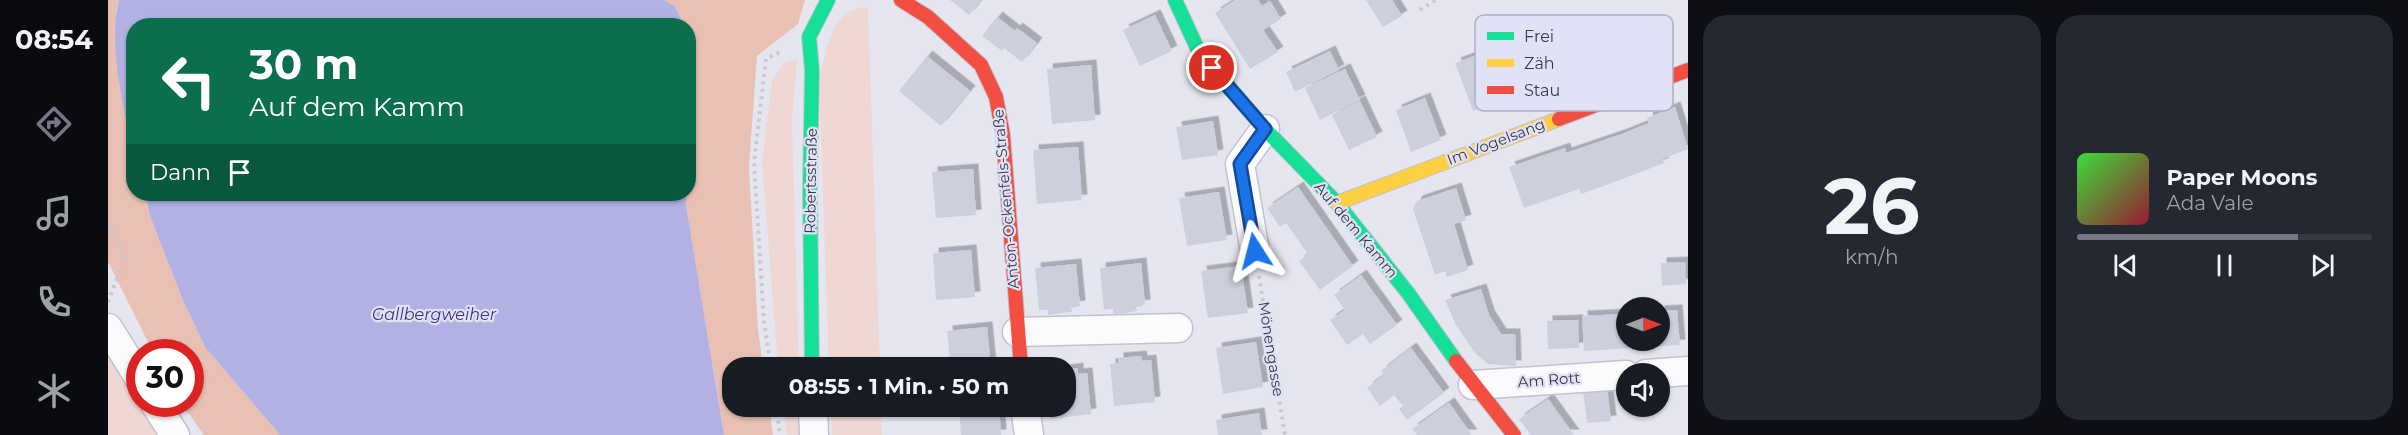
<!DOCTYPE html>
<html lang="de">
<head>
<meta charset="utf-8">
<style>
  body { margin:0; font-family:Montserrat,sans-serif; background:#242831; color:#f1f3f6; height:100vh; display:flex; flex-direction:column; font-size:22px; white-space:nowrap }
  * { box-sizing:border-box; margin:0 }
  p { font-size:20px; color:#9ea1a6 }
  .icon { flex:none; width:33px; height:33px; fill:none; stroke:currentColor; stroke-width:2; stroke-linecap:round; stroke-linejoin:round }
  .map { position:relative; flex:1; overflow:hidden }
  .details { display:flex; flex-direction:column; gap:15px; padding:15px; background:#0d0f14; width:720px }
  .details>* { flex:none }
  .top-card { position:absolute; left:18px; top:18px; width:570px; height:183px; border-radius:24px; box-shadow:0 2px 4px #0004; background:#0b6e4f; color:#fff; overflow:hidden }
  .needle { width:39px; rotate:90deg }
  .tools { position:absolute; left:1508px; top:297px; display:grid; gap:12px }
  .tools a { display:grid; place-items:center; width:54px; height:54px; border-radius:50%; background:#171b24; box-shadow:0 2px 4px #0004; font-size:30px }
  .speed { position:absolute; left:18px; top:339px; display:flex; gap:12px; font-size:30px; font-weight:700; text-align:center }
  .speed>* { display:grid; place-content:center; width:78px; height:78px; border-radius:50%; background:#171b24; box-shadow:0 2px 4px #0004; line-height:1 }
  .speed .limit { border:9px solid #d22; background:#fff; color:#111 }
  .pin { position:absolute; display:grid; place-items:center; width:51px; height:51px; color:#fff; margin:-26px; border:3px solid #fff; border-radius:50%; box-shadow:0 2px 6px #0007 }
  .me { position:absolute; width:66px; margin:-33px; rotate:351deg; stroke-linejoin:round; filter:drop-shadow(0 0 4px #0008) }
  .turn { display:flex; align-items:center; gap:21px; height:126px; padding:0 24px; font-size:27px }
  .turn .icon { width:78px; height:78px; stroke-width:2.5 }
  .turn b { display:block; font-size:42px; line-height:51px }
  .then { display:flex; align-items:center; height:57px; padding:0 24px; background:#0003; gap:12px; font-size:22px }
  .details .tile { flex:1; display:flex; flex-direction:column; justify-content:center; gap:9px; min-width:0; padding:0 21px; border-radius:24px; background:#242831 }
  .details .dial { align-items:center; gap:0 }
  .dial b { font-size:78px; line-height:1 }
  .song { display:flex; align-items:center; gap:18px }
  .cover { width:72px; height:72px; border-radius:9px; background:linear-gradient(135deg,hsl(120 70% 55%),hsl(350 70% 35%)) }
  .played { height:6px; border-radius:3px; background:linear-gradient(90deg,#767686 75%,#363941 75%) }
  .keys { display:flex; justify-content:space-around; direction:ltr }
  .details .tiles { flex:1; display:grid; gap:15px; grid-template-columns:repeat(2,1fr) }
  .trip { position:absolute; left:614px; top:357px; width:354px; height:60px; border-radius:24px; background:#171b24; box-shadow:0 2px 4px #0004; font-weight:700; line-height:60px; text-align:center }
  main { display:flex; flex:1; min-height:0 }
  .menu { display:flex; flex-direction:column; width:108px; justify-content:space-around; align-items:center; background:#090b0e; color:#9ea1a6 }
  .menu .icon { width:42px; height:42px }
  .menu .active { color:#767686 }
  .menu b { font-size:27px; color:#f1f3f6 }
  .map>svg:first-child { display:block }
</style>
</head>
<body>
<main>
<nav class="menu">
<b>08:54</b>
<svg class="icon active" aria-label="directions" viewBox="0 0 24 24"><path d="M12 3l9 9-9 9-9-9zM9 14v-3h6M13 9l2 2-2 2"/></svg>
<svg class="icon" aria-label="music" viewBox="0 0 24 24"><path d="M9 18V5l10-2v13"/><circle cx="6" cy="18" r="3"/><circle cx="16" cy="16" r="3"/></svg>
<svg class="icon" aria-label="phone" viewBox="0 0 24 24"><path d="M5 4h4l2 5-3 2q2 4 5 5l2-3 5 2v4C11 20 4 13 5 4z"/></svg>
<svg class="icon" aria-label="climate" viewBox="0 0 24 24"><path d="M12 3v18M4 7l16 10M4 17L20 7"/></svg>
</nav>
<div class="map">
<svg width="1580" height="435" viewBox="0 0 1580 435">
  <defs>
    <filter id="shadow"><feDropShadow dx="5.5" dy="-5.5" stdDeviation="0" flood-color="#0004"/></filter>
  </defs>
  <rect width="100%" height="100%" fill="#e6e6f1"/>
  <g fill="#efd8d3">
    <path d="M760,7L772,367H721L711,80C717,59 720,24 741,12C746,9 754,8 760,7Z"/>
    <polygon points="689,59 684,120 691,367 670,367 654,161 664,80 676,63"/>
    <polygon points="0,352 48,432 50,435 0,435"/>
    <polygon points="675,407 692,407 692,435 679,435"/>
    <polygon points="723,407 773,407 774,435 724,435"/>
  </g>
  <g fill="#e9c1b4">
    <polygon points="0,0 11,0 8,10 19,124 25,149 26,194 36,194 42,216 74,298 97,347 172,435 96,435 74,404 82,404 82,352 45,352 0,262"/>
    <polygon points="556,0 697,0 690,24 649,56 641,167 650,329 655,367 624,368 624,406 661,407 665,435 616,435 578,205 578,194 580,194 580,26 576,25 567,6"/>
  </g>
  <g fill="#b2b1e4">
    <path d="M11,0H556L567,6L576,25L26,26L25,149C15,109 0,40 11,0Z"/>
    <polygon points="37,194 578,194 578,205 616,435 172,435 97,347 74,298 42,216"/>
  </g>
  <g fill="#ccd0dc" filter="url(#shadow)">
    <polygon points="842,0 873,0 861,15"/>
    <polygon points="1127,0 1150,0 1154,6 1162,1 1173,19 1155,30 1170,52 1142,69 1107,13"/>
    <polygon points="1258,0 1284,0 1294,16 1275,27"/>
    <polygon points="1047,15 1064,51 1032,66 1015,30"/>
    <polygon points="889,17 907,31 909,28 929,43 914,62 896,48 894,51 874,36"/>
    <polygon points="1405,42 1423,90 1365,111 1347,63"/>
    <polygon points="1222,51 1231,70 1187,92 1178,72"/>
    <polygon points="819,56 862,91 833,126 791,91"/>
    <polygon points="983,65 987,120 944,124 939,69"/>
    <polygon points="1237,69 1252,100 1212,120 1197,88"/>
    <polygon points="1317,98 1333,140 1303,152 1288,110"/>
    <polygon points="1252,101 1269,137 1241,150 1224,115"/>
    <polygon points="1567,107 1580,149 1554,159 1556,163 1501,184 1473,194 1471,189 1416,208 1401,167 1457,148 1458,153 1514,134 1541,123 1539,118"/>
    <polygon points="1105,121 1110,155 1074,160 1068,127"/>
    <polygon points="970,147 974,200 929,204 925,150"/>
    <polygon points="865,169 868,215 828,218 824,172"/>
    <polygon points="1190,187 1245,266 1212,290 1191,261 1200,254 1178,223 1172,227 1159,208"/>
    <polygon points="1348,188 1358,220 1346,224 1360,270 1339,277 1337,271 1327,275 1305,209 1309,201"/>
    <polygon points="1111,192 1119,240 1079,246 1071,198"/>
    <polygon points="863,250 867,297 828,300 825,253"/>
    <polygon points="1577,262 1578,284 1554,286 1553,263"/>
    <polygon points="1033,263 1037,305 1028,306 1029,311 1017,313 1005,314 1005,309 996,310 992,268"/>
    <polygon points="968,264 972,306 963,307 964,312 952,313 940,315 940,310 931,310 927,268"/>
    <polygon points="1133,266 1140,313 1100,318 1093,271"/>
    <polygon points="1253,275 1289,325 1262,344 1255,334 1239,345 1222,320 1237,310 1226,295"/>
    <polygon points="1373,289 1381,315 1393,334 1407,334 1408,366 1380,364 1367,353 1348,325 1337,300"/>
    <polygon points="1569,310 1572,345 1476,351 1474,316 1518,314 1518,340 1551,340 1551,311"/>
    <polygon points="1470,320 1471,348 1440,349 1439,321"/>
    <polygon points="879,327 883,368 843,368 839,331"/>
    <polygon points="1148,342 1155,387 1115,394 1108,348"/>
    <polygon points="1303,348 1336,393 1299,420 1291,409 1295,406 1286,395 1272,406 1259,388 1276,375 1273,371"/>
    <polygon points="1033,356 1034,361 1043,360 1047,402 1006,406 1002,364 1010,363 1010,358"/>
    <polygon points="970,368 970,374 979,373 983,414 943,419 941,406 957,406 957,370"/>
    <polygon points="1499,388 1503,421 1479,423 1475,391"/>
    <polygon points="1440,399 1466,435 1423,435 1411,419"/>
    <polygon points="1341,403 1364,435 1309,435 1304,429"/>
    <polygon points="851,406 891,406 893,435 853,435"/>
    <polygon points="1151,413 1154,435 1110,435 1108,420"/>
  </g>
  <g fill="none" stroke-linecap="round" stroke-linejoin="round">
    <defs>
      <g id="street">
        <polyline points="1147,251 1132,164 1157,129"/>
        <polyline points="0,328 32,379"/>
        <polyline points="909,332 1070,328"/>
        <polyline points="1538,374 1580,371"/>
        <polyline points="1365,385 1518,375"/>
        <polyline points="47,404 67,435"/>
        <polyline points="705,406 706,435"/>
        <polyline points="917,406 921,435"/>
      </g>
      <g id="fast">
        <polyline points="1067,0 1091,52 1157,129 1229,203 1300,293 1348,361"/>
        <polyline points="704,368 702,191 704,70 701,37 720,0"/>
      </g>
      <polyline id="slow" points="1229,203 1451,119"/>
      <g id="jam">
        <polyline points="793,0 820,17 873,65 888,97 895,135 913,368"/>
        <polyline points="1451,119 1580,70"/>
        <polyline points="1348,361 1406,435"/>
      </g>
    </defs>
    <use href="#street" stroke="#c2c2cf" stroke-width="31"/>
    <use href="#fast" stroke="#c2c2cf" stroke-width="16"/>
    <use href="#slow" stroke="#c2c2cf" stroke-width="16"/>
    <use href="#jam" stroke="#c2c2cf" stroke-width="16"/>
    <g stroke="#c8c8ce" stroke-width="4" stroke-dasharray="3 4.5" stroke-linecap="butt">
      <polyline points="1312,10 1328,0"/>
      <polyline points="0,217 3,230 18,254 0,302"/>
      <polyline points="1151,276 1177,435"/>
      <polyline points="663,368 656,322 646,162 658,59 672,52"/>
      <polyline points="668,406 672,435"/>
    </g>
    <use href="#street" stroke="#fbfbfd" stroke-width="28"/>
    <use href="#fast" stroke="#16e098" stroke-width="14"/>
    <use href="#slow" stroke="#ffcf43" stroke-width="14"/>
    <use href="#jam" stroke="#f24e42" stroke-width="14"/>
  </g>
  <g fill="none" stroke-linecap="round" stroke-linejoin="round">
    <defs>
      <polyline id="route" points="1104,68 1157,129 1132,164 1147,251"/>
    </defs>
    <use href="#route" stroke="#114b97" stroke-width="15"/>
    <use href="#route" stroke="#1a73e8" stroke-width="10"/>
  </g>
  <g text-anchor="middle" stroke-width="4.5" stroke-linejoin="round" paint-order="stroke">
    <g font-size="15" fill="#39394c" stroke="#e1e2f6">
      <text transform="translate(1388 142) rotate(-21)" y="5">Im Vogelsang</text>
      <text transform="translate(703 181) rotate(-89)" y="5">Robertsstraße</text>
      <text transform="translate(898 199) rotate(-95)" y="5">Anton-Ockenfels-Straße</text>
      <text transform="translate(1248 230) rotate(50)" y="5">Auf dem Kamm</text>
      <text transform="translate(1163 349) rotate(81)" y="5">Mönengasse</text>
      <text transform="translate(1441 380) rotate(-4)" y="5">Am Rott</text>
    </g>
    <g font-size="16" font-style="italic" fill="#3a307f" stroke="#e1e2f6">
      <text x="326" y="320">Gallbergweiher</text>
    </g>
  </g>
  <rect x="1367" y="15" width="198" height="96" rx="9" fill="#e1e2f6" stroke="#afafc3" stroke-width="1.5"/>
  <rect x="1379" y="32" width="27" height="8" fill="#16e098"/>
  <rect x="1379" y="59" width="27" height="8" fill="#ffcf43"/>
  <rect x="1379" y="86" width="27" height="8" fill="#f24e42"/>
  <g font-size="16" fill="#39394c">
    <text x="1416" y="42">Frei</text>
    <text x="1416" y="69">Zäh</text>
    <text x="1416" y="96">Stau</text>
  </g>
</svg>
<div class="tools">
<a><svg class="needle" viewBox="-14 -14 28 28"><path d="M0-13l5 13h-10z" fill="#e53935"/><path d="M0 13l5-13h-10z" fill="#9ea1a6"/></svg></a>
<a><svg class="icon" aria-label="sound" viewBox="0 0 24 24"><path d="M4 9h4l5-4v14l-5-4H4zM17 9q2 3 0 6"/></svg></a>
</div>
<div class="speed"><div class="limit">30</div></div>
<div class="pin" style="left:1104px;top:68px;background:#d93025"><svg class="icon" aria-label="arrive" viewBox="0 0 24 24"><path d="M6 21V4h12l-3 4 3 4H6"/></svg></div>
<svg class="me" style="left:1147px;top:251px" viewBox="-20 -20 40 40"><path d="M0-17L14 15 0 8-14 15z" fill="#1a73e8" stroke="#fff" stroke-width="4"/></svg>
<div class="trip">08:55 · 1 Min. · 50 m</div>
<div class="top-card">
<div class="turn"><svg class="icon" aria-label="left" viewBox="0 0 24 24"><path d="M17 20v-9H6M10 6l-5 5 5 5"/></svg><div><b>30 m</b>Auf dem Kamm</div></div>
<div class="then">Dann<svg class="icon" aria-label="arrive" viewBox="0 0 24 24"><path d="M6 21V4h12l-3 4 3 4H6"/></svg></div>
</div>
</div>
<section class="details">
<div class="tiles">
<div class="tile dial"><b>26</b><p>km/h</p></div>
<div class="tile">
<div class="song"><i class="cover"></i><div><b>Paper Moons</b><p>Ada Vale</p></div></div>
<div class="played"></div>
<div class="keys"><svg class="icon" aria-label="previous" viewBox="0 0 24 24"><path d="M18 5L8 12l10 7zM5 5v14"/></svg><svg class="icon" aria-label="pause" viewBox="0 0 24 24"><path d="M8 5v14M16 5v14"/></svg><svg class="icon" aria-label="next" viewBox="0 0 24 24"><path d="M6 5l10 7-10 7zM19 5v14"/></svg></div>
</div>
</div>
</section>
</main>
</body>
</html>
